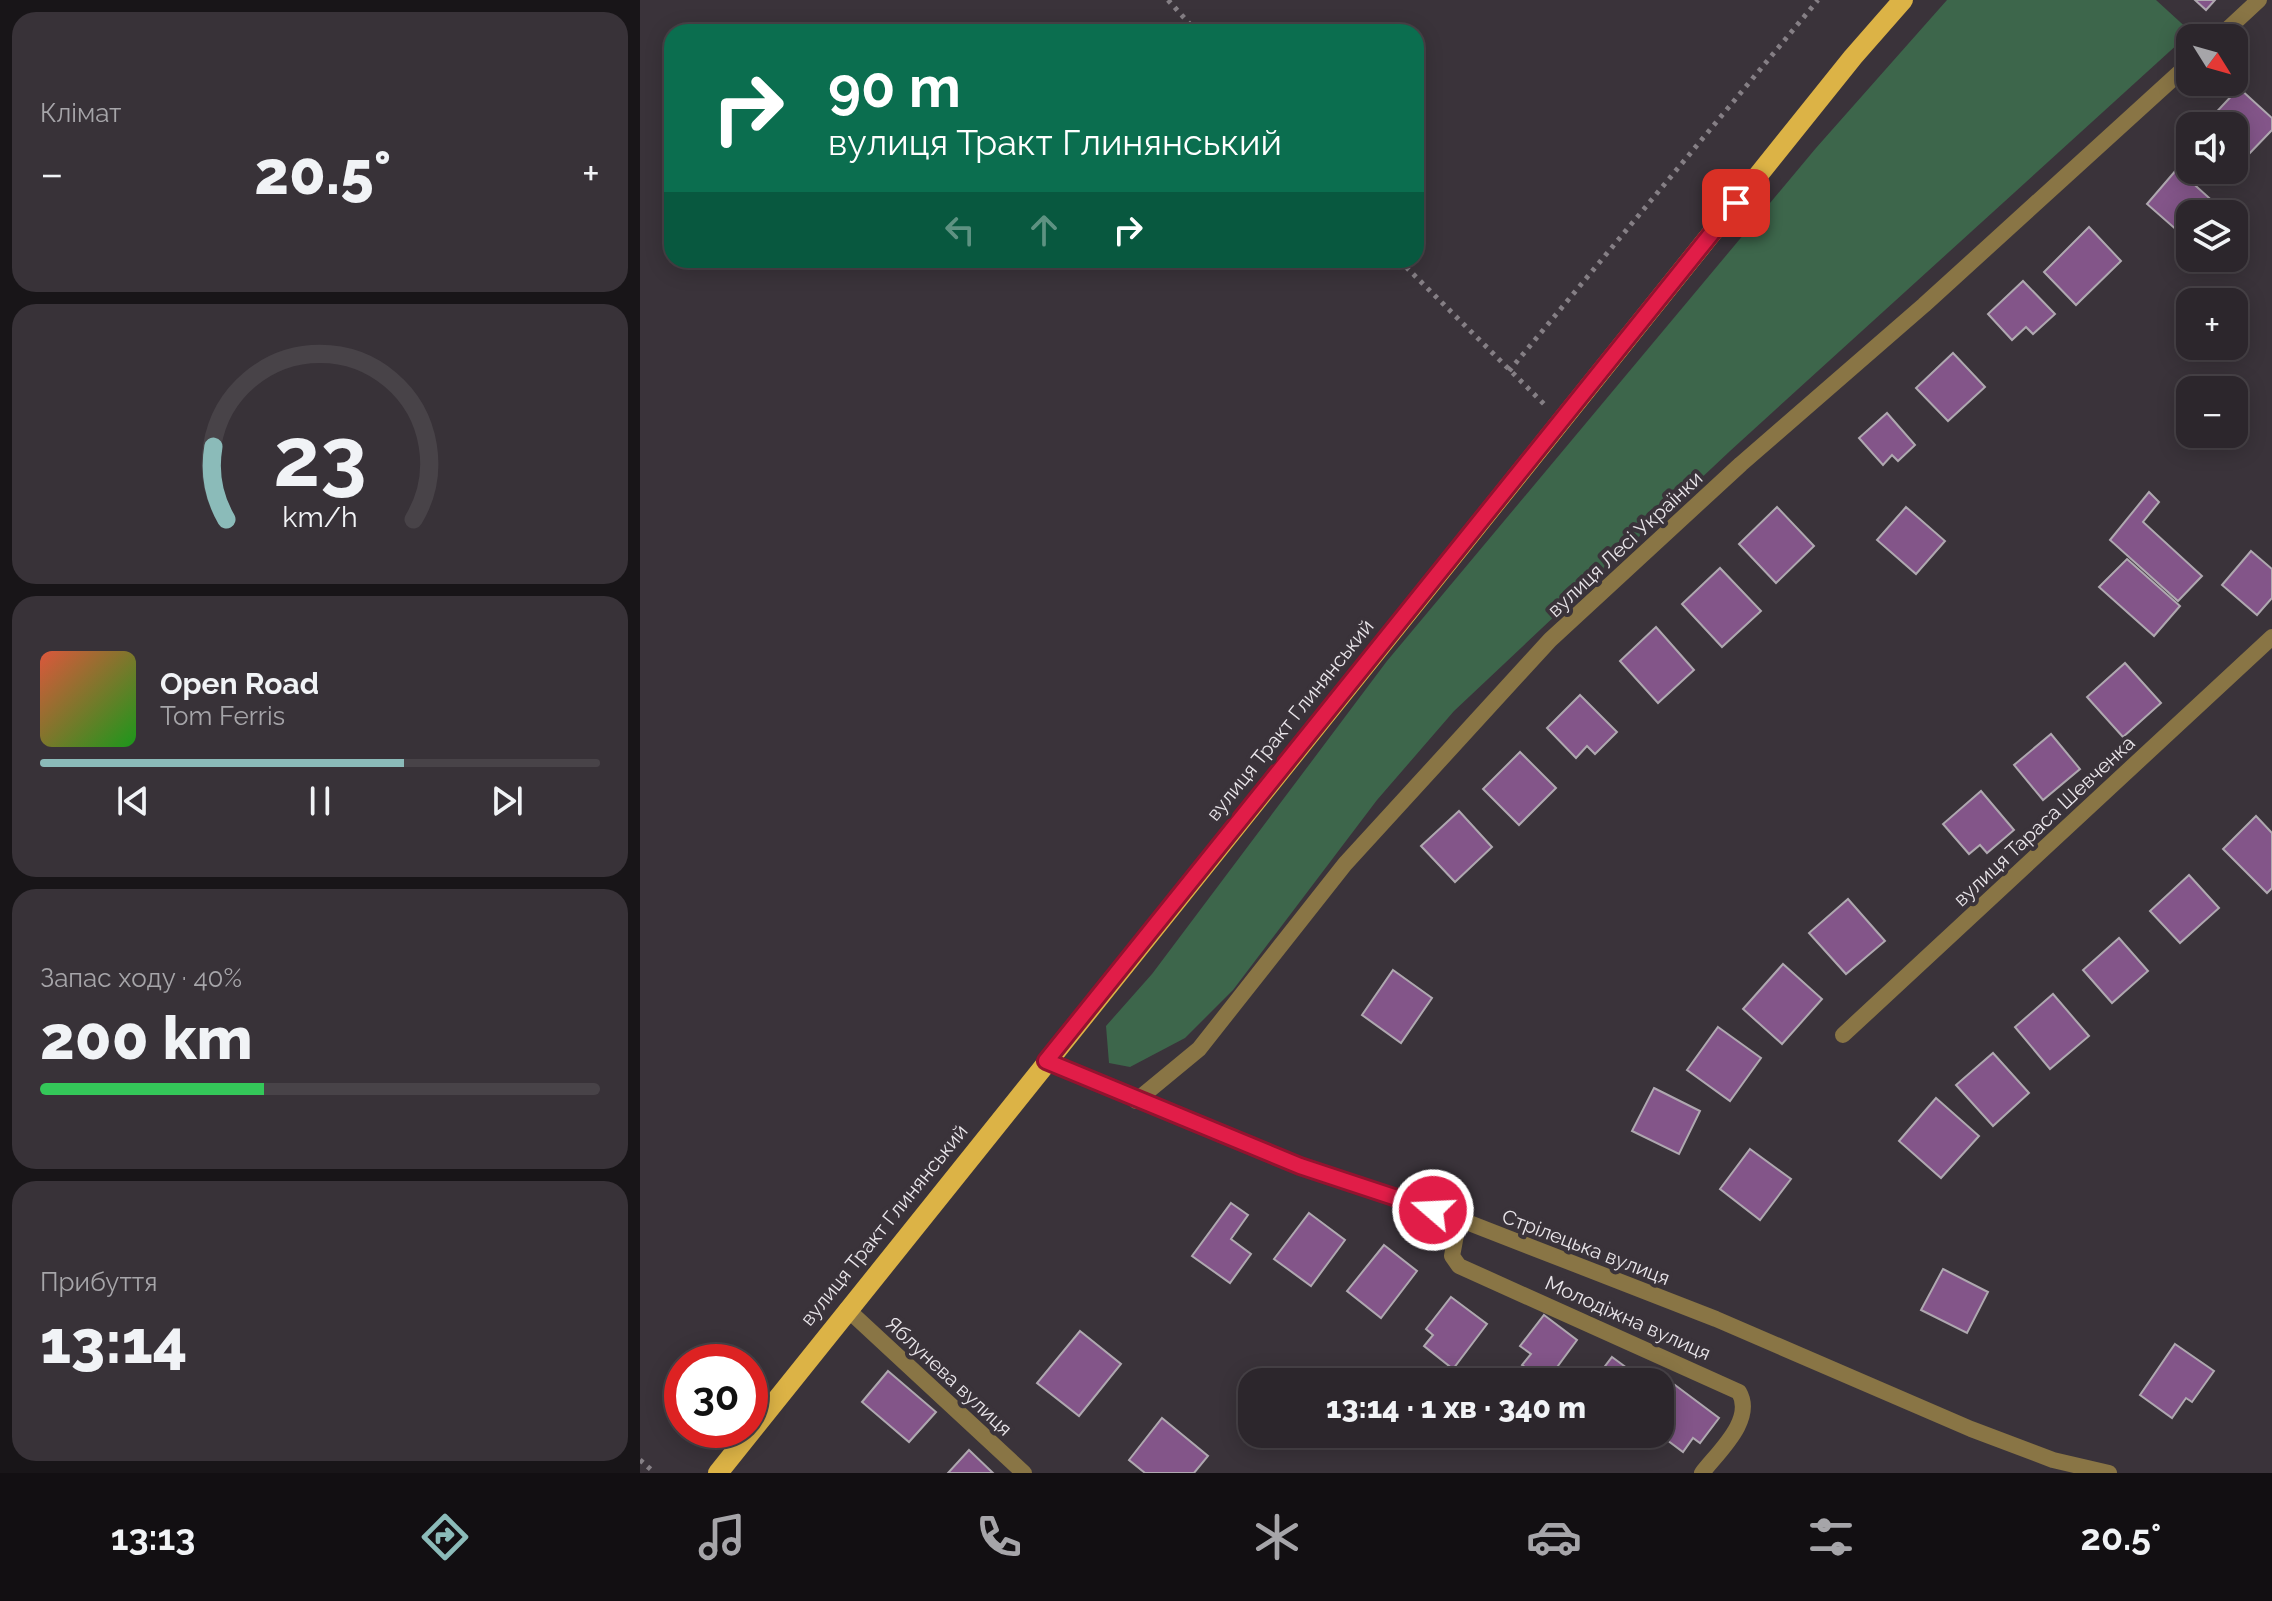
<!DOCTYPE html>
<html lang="uk">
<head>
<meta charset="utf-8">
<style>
  body { margin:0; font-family:Raleway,sans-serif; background:#383238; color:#f1f3f6; height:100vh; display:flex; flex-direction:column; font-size:30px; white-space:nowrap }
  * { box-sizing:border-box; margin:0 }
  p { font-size:26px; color:#a6a5a9 }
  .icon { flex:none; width:44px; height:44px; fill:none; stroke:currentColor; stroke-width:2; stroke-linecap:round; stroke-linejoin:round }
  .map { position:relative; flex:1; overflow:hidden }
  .panel { display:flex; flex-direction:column; gap:12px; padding:12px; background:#181518; width:640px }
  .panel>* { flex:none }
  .banner { position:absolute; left:24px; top:24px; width:760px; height:244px; border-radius:24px; box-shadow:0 4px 20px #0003,0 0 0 2px #484348; background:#0b6e4f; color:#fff; overflow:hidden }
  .needle { width:52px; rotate:127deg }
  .tools { position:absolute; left:1536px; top:24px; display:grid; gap:16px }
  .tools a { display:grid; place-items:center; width:72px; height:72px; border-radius:16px; background:#2c262c; box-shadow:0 4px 20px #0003,0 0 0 2px #484348; font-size:40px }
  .speed { position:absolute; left:24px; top:1344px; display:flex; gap:16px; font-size:40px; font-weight:700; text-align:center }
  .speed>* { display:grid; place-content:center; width:104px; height:104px; border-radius:50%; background:#2c262c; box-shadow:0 4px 20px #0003,0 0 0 2px #484348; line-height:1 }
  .speed .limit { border:12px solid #d22; background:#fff; color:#111 }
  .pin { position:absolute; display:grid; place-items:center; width:68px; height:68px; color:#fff; margin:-34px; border-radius:16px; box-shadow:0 4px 12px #0006 }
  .me { position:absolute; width:88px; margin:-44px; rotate:289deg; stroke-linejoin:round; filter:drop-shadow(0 0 6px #0008) }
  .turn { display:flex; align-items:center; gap:28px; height:168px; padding:0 32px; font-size:36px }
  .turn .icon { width:104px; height:104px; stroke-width:2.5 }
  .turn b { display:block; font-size:56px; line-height:68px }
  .lanes { display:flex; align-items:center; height:76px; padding:0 32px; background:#0003; justify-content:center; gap:40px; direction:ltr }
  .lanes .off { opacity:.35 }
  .big { font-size:60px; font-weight:800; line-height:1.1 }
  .panel .card { flex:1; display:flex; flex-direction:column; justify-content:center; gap:12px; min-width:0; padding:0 28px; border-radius:24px; background:#383238 }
  .panel .dial { align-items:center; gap:0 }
  .dial svg { height:208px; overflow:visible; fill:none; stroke:#484348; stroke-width:7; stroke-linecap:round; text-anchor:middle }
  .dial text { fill:#f1f3f6; stroke:none }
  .song { display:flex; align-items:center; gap:24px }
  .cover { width:96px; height:96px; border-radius:12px; background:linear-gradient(135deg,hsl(10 70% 55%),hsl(120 70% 35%)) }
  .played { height:8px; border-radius:4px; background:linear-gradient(90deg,#8bbbb9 65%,#484348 65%) }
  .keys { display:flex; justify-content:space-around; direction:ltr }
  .heat { display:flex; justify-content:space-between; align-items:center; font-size:44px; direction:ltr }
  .charge { height:12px; border-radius:6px; background:linear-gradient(90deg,#34c759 40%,#484348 0) }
  .trip { position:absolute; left:598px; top:1368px; width:436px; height:80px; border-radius:24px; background:#2c262c; box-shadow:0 4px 20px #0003,0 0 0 2px #484348; font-weight:800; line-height:80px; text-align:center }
  .tab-bar { display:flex; height:128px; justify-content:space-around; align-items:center; background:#120f12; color:#a6a5a9 }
  .tab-bar .icon { width:56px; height:56px }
  .tab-bar .on { color:#8bbbb9 }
  .tab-bar b { font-size:36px; color:#f1f3f6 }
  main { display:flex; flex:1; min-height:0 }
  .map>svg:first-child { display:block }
</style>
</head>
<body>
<main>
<section class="panel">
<div class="card"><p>Клімат</p>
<div class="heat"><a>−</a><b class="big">20.5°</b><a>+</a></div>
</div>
<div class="card dial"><svg viewBox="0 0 100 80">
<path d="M14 69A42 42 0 1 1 86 69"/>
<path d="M14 69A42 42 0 0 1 9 41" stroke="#8bbbb9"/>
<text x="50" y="56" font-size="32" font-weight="700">23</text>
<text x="50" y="72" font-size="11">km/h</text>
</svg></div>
<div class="card">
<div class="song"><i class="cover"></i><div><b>Open Road</b><p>Tom Ferris</p></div></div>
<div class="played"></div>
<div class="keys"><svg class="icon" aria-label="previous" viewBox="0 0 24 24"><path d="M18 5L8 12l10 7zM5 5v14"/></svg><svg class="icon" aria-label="pause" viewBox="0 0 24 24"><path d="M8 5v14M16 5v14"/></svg><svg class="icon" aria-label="next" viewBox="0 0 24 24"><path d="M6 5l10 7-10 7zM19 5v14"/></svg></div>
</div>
<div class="card"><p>Запас ходу · 40%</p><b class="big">200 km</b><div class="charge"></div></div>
<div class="card"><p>Прибуття</p><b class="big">13:14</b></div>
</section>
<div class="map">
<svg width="1632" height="1473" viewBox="0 0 1632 1473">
  <rect width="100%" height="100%" fill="#3a333a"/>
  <polygon fill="#3d664b" points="1307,0 1516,0 1551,32 1090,451 814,711 737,800 593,990 545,1038 490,1067 469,1063 466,1026 512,974 747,661 1176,148"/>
  <g fill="#835589" stroke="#afa8b0" stroke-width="2">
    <polygon points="1555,0 1575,0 1566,10"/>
    <polygon points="1599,88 1632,118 1632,130 1606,157 1594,146 1594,126 1573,126 1568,121"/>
    <polygon points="1537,169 1577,205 1569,214 1550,214 1547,239 1507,204"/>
    <polygon points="1449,227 1481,261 1436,305 1404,272"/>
    <polygon points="1383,281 1415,314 1393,334 1386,327 1372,340 1348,314"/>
    <polygon points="1313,353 1345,387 1308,421 1276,388"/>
    <polygon points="1247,413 1275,445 1258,461 1252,455 1243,465 1219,438"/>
    <polygon points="1509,492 1519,502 1503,522 1562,576 1538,601 1470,540"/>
    <polygon points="1137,507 1174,546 1136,583 1099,544"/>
    <polygon points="1266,507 1305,541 1276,574 1237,540"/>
    <polygon points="1611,551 1632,569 1632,598 1617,615 1582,585"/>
    <polygon points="1487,559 1540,606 1514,636 1459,587"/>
    <polygon points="1080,568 1121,611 1082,647 1042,604"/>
    <polygon points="1016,627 1054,670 1018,703 980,661"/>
    <polygon points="1485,663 1521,703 1483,737 1447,697"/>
    <polygon points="940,695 977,732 955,754 947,746 936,758 907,728"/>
    <polygon points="1411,734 1440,769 1403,800 1374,765"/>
    <polygon points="880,752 916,788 879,825 843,789"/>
    <polygon points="1341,791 1374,830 1347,853 1340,845 1329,854 1303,824"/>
    <polygon points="819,811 852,847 815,882 781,846"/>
    <polygon points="1616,816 1632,833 1632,888 1627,893 1583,849"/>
    <polygon points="1549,875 1579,908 1540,943 1510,911"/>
    <polygon points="1208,899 1245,941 1206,974 1169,933"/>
    <polygon points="1479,938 1508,971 1472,1003 1443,970"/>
    <polygon points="1143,964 1182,999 1142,1044 1103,1009"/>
    <polygon points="753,970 792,998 761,1043 722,1015"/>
    <polygon points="1413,994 1449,1036 1410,1069 1375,1027"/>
    <polygon points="1078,1027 1121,1058 1090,1101 1047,1070"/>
    <polygon points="1353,1053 1389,1093 1353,1126 1316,1085"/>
    <polygon points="1014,1088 1060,1111 1039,1154 992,1131"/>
    <polygon points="1296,1098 1339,1136 1301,1178 1259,1141"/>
    <polygon points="1110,1149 1151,1179 1120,1220 1080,1189"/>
    <polygon points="591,1203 608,1215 591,1239 611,1254 590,1283 552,1256"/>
    <polygon points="669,1213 705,1240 671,1286 634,1259"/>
    <polygon points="744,1245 777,1271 741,1318 707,1291"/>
    <polygon points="1303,1269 1348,1292 1327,1333 1281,1310"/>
    <polygon points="811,1297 847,1324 813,1369 784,1346 793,1335 786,1329"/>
    <polygon points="904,1315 937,1340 906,1382 882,1365 891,1354 880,1346"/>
    <polygon points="440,1331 481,1364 439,1416 397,1383"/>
    <polygon points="1535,1344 1574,1371 1552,1402 1546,1398 1532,1418 1500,1395"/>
    <polygon points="972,1357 1006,1382 953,1382"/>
    <polygon points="248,1371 296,1412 269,1442 222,1402"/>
    <polygon points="1035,1385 1079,1418 1060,1443 1053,1438 1043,1452 1019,1434 1020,1405"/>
    <polygon points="522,1418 568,1456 554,1473 505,1473 489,1460"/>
    <polygon points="329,1450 353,1473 308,1473"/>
  </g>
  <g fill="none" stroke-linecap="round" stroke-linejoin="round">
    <g stroke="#857f85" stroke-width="5" stroke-dasharray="4 6" stroke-linecap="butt">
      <polyline points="528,0 557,32"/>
      <polyline points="759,260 906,406"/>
      <polyline points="869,371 1178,0"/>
      <polyline points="0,1460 15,1473"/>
    </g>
    <g stroke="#897545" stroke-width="16">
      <polyline points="1578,38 1619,0"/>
      <polyline points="1203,1035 1632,637"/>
      <polyline points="406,1061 660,1166 819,1219 1076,1319 1331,1429 1413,1460 1469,1473"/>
      <polyline points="496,1101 559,1049 705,864 910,640 1101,464 1284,305 1550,63"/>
      <path d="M819,1219L812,1256L819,1266L1099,1392C1115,1420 1078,1452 1062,1473"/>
      <polyline points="207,1309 384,1473"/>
    </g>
    <polyline stroke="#dcb346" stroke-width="20" points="78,1473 1213,57 1263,0"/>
  </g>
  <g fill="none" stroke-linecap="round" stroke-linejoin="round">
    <defs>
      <polyline id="route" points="793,1210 660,1166 406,1061 1096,203"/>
    </defs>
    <use href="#route" stroke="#92132f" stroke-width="20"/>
    <use href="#route" stroke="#e11d48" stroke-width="14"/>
  </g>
  <g text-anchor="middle" stroke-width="8" stroke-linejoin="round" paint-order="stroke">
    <g font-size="20" fill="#e9e5ea" stroke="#3a333a">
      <text transform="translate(985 544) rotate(-43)" y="7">вулиця Лесі Українки</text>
      <text transform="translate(650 720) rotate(-51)" y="7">вулиця Тракт Глинянський</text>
      <text transform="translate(1404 821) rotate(-43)" y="7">вулиця Тараса Шевченка</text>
      <text transform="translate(244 1225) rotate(-51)" y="7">вулиця Тракт Глинянський</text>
      <text transform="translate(946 1247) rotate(21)" y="7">Стрілецька вулиця</text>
      <text transform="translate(988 1318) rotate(24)" y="7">Молодіжна вулиця</text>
      <text transform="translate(309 1376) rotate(43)" y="7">Яблунева вулиця</text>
    </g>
  </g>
</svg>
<div class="tools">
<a><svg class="needle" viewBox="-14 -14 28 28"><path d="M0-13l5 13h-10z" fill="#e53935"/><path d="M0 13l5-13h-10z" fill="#a6a5a9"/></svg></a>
<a><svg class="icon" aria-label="sound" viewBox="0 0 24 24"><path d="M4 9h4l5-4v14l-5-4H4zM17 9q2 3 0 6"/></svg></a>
<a><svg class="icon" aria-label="layers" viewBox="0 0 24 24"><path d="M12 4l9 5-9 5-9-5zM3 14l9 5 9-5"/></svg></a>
<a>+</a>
<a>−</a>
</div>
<div class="speed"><div class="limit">30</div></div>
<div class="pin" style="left:1096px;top:203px;background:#d93025"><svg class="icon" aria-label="arrive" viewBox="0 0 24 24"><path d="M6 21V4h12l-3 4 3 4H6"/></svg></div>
<svg class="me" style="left:793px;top:1210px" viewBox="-20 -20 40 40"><circle r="17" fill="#e11d48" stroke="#fff" stroke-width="3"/><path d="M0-11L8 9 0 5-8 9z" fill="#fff"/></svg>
<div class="trip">13:14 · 1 хв · 340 m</div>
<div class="banner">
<div class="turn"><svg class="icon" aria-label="right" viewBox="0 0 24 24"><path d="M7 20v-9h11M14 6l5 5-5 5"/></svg><div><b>90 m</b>вулиця Тракт Глинянський</div></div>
<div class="lanes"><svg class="icon off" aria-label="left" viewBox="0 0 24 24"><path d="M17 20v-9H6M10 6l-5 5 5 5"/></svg><svg class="icon off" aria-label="ahead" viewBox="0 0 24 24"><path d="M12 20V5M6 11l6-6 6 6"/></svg><svg class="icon" aria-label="right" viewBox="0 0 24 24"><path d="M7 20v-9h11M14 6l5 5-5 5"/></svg></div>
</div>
</div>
</main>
<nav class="tab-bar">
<b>13:13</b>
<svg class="icon on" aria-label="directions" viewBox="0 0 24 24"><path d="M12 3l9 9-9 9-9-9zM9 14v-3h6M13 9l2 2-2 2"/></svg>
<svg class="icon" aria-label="music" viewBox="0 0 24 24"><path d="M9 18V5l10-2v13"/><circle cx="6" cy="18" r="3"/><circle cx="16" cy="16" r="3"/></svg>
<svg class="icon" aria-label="phone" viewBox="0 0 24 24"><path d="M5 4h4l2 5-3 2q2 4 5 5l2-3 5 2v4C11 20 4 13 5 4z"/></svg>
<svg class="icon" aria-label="climate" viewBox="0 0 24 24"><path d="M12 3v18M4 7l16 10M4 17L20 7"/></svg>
<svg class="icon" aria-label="car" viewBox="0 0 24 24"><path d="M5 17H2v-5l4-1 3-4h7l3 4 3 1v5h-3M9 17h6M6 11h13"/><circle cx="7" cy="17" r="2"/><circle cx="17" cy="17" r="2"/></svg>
<svg class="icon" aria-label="filters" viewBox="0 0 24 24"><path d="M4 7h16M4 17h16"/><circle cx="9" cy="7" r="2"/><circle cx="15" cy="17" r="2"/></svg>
<b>20.5°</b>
</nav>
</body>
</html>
